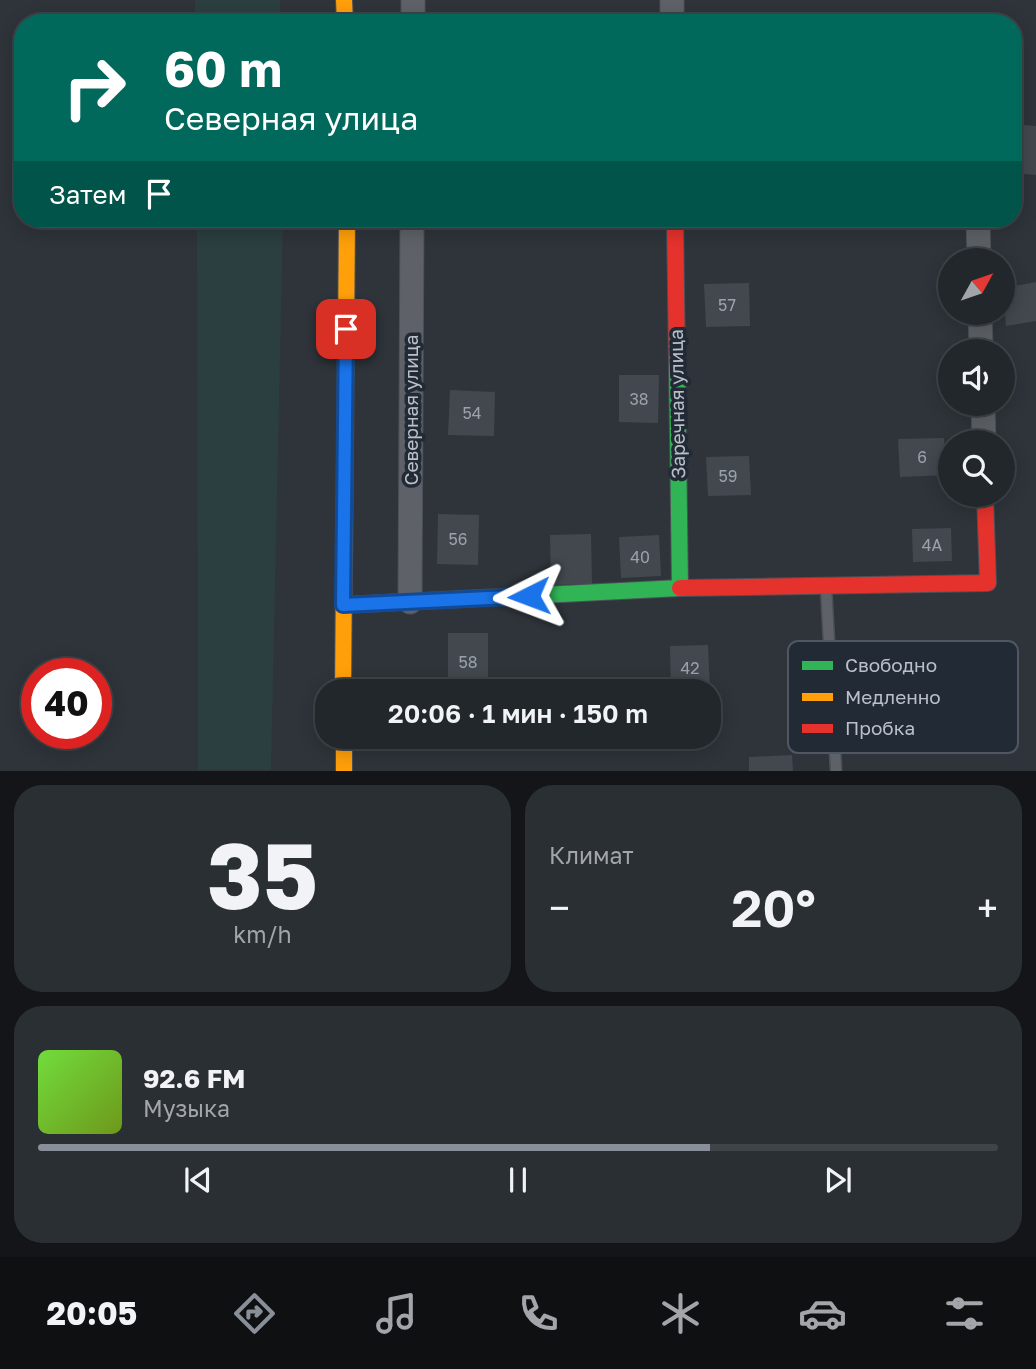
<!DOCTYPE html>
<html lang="ru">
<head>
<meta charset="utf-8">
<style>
  body { margin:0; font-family:"Golos Text",sans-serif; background:#2a2f34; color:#f1f3f6; height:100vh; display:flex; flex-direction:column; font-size:26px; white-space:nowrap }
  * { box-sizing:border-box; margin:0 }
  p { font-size:23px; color:#a2a5a9 }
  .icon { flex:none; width:38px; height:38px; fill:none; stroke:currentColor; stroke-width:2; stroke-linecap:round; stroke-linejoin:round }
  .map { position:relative; height:771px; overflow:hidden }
  .drawer { display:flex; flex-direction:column; gap:14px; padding:14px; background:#131518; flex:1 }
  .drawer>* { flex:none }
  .top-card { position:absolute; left:14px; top:14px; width:1008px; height:214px; border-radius:28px; box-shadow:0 4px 18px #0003,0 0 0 2px #3f4448; background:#00695c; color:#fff; overflow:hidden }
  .needle { width:46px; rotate:50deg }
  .fabs { position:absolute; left:938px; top:248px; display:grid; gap:14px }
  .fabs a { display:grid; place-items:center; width:77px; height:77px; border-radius:50%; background:#22272c; box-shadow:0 4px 18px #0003,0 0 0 2px #3f4448; font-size:35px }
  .speed { position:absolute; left:21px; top:658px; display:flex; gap:14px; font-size:35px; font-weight:700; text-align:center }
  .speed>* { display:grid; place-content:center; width:91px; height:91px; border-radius:50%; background:#22272c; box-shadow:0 4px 18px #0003,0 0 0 2px #3f4448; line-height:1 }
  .speed .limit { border:10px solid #d22; background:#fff; color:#111 }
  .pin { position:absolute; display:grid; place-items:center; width:60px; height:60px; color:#fff; margin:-30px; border-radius:14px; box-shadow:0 4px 10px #0006 }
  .me { position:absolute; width:77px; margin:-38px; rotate:267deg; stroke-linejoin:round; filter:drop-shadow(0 0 5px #0008) }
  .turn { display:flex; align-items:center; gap:24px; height:147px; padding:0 35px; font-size:32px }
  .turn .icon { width:91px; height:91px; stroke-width:2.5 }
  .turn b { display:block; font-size:49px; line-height:60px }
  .then { display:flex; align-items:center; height:66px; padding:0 35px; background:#0003; gap:14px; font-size:26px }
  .big { font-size:52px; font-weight:600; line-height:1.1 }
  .drawer .tile { flex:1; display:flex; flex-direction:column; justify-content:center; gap:10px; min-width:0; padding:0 24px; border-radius:28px; background:#2a2f34 }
  .drawer .dial { align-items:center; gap:0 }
  .dial b { font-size:91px; line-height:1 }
  .song { display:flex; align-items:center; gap:21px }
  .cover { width:84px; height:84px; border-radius:10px; background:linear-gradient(135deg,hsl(100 70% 55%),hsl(80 70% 35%)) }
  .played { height:7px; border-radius:4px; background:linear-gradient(90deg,#888f98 70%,#3f4448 70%) }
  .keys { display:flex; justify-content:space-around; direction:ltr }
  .heat { display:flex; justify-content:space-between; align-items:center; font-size:38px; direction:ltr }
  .drawer .tiles { flex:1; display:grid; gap:14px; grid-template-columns:1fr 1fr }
  .tile:last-child { grid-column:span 2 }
  .trip { position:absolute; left:315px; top:679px; width:406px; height:70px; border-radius:28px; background:#22272c; box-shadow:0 4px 18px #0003,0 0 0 2px #3f4448; font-weight:600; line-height:70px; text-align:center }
  .tab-bar { display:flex; height:112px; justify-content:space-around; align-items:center; background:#0e1012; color:#a2a5a9 }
  .tab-bar .icon { width:49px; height:49px }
  .tab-bar .active { color:#888f98 }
  .tab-bar b { font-size:32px; color:#f1f3f6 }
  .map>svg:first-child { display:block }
</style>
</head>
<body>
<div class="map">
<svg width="1036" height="771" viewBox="0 0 1036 771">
  <rect width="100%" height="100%" fill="#2e343a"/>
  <g fill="#2b3e40">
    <rect x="195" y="0" width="85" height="23"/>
    <polygon points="197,219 283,219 271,770 198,770"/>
  </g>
  <g fill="#42484e">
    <polygon points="509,13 510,23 452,23 451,14"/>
    <polygon points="1013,124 1036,126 1036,175 1013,173"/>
    <polygon points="1036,282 1036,321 1006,326 1003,288"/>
    <polygon points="749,283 750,326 706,327 704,284"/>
    <polygon points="619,375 659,375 658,423 619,422"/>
    <polygon points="450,390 495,392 494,436 448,435"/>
    <polygon points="944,438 946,475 900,477 898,439"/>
    <polygon points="749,456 751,495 708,496 706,457"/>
    <polygon points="438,514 479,515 478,565 437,564"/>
    <polygon points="951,528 952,561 913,562 912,529"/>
    <polygon points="591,534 592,584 551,585 550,535"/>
    <polygon points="659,535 661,576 621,578 619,537"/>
    <rect x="448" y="633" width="40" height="58"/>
    <polygon points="708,645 710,691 671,691 670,646"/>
    <polygon points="792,755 793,771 749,771 749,757"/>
  </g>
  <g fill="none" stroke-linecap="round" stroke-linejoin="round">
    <defs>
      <polyline id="lane" points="826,587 836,769"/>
      <g id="street">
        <polyline points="672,0 672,23"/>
        <polyline points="413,23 413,0"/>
        <polyline points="978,219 979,261"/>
        <polyline points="980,313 981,352"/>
        <polyline points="983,404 984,443"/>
        <polyline points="410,602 412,219"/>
      </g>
      <polyline id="fast" points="343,605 680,588 677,363"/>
      <g id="slow">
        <polyline points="344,0 345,23"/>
        <polyline points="343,691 347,219"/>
        <polyline points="344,737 344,771"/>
      </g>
      <g id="jam">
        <polyline points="675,219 677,363"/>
        <polyline points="680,588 988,583 985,495"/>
      </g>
    </defs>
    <use href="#lane" stroke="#4c5057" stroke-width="13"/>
    <use href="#street" stroke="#4c5057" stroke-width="25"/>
    <use href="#fast" stroke="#4c5057" stroke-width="18"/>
    <use href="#slow" stroke="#4c5057" stroke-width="18"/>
    <use href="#jam" stroke="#4c5057" stroke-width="18"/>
    <use href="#lane" stroke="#5e6268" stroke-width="10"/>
    <use href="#street" stroke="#5e6268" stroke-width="23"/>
    <use href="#fast" stroke="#30b455" stroke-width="16"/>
    <use href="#slow" stroke="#ff9f0a" stroke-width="16"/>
    <use href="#jam" stroke="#e5322d" stroke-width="16"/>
  </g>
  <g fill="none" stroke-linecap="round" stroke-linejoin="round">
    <defs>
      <polyline id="route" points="346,329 343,605 529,596"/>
    </defs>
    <use href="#route" stroke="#114b97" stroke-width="18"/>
    <use href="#route" stroke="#1a73e8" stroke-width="12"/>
  </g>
  <g text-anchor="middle" stroke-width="7" stroke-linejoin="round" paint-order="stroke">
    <g font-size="16" fill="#9ba2ab">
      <text x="727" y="311">57</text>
      <text x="639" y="405">38</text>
      <text x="472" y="419">54</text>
      <text x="922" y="463">6</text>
      <text x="728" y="482">59</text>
      <text x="458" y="545">56</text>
      <text x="932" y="551">4А</text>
      <text x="640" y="563">40</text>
      <text x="468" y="668">58</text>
      <text x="690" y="674">42</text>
    </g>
    <g font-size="19" fill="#b9c0ca" stroke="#212a35">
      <text transform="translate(677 404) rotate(-91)" y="7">Заречная улица</text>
      <text transform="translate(411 410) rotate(-90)" y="7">Северная улица</text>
    </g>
  </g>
  <rect x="788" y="641" width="230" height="112" rx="10" fill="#212a35" stroke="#4f5762" stroke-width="2"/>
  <rect x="802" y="661" width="31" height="9" fill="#30b455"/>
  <rect x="802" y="693" width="31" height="8" fill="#ff9f0a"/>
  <rect x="802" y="724" width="31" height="9" fill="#e5322d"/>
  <g font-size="19" fill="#b9c0ca">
    <text x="845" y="672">Свободно</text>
    <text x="845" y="704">Медленно</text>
    <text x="845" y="735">Пробка</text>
  </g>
</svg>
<div class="fabs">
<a><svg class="needle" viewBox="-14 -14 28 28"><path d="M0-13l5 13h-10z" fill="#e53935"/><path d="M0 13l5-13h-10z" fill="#a2a5a9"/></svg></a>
<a><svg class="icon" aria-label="sound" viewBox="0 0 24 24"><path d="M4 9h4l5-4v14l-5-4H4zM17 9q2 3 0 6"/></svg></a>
<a><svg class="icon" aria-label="search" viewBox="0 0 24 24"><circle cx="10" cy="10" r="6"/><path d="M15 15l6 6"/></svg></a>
</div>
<div class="speed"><div class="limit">40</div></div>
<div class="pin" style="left:346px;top:329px;background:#d93025"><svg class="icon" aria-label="arrive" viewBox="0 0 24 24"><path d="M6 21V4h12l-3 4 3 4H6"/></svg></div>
<svg class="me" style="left:529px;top:596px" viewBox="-20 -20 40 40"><path d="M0-17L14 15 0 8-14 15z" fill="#1a73e8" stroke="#fff" stroke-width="4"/></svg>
<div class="trip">20:06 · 1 мин · 150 m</div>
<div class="top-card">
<div class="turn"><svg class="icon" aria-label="right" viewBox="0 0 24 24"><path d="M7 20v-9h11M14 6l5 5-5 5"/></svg><div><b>60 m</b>Северная улица</div></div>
<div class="then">Затем<svg class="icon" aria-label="arrive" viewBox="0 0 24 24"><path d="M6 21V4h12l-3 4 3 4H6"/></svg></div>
</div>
</div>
<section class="drawer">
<div class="tiles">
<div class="tile dial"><b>35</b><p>km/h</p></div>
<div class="tile"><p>Климат</p>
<div class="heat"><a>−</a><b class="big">20°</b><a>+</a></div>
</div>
<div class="tile">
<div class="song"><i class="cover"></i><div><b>92.6 FM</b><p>Музыка</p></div></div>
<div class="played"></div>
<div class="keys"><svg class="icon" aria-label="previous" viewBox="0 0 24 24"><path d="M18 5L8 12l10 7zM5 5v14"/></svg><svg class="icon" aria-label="pause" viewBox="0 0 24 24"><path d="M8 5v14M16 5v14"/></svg><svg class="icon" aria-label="next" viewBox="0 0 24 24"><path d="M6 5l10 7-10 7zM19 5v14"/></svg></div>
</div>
</div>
</section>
<nav class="tab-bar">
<b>20:05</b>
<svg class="icon active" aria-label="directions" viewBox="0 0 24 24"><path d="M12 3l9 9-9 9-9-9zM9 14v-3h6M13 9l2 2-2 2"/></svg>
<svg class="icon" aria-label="music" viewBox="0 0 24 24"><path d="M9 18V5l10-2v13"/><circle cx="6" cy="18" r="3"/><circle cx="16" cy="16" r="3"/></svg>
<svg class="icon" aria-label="phone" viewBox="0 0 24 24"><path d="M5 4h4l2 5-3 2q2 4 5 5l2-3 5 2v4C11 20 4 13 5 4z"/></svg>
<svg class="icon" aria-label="climate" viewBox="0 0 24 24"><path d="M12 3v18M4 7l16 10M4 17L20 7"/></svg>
<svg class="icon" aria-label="car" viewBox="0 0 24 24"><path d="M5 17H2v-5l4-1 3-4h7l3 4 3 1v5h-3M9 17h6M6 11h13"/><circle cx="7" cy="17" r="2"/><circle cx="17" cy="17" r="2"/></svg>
<svg class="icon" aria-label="filters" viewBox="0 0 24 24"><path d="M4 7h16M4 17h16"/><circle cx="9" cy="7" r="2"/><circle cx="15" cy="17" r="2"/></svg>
</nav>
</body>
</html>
